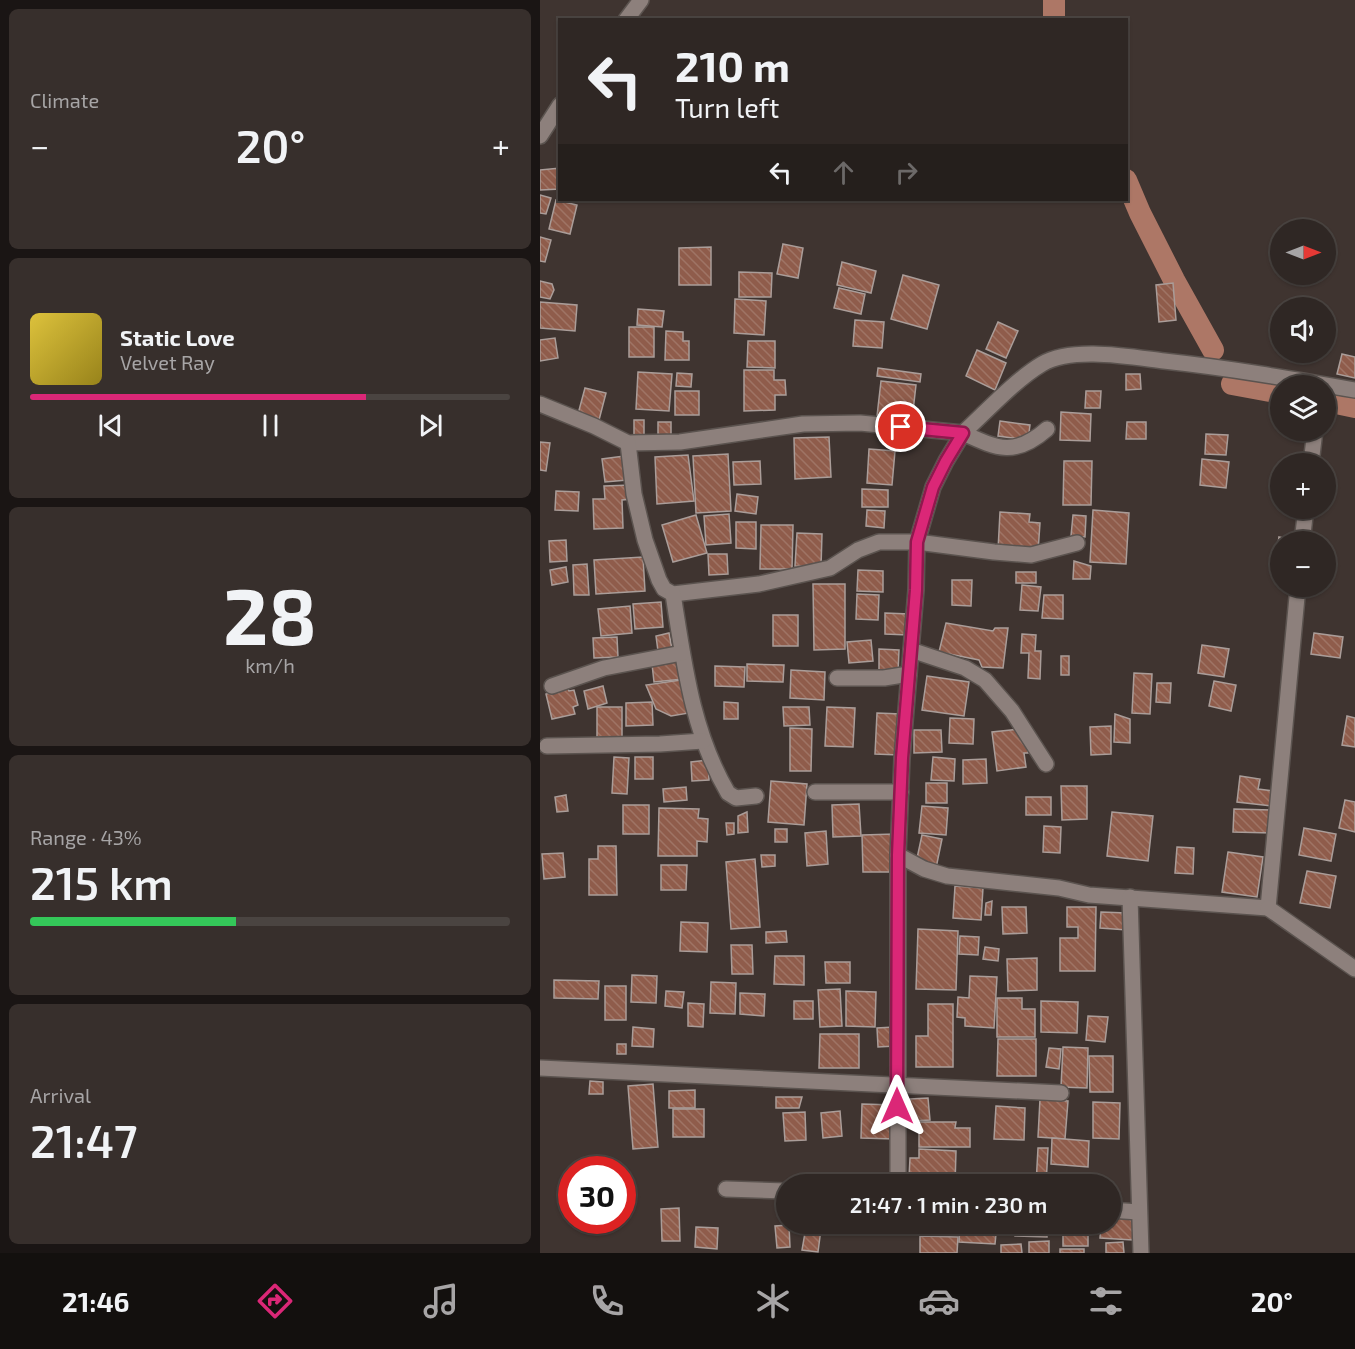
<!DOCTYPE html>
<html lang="en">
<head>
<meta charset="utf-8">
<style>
  body { margin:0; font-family:"Exo 2",sans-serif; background:#372f2c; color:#f1f3f6; height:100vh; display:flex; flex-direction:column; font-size:22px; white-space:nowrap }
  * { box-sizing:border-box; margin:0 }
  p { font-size:20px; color:#a7a5a6 }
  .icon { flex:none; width:33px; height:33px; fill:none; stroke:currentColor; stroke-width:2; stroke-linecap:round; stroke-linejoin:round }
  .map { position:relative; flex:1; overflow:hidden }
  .details { display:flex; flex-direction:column; gap:9px; padding:9px; background:#1a1514; width:540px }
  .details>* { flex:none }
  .hud { position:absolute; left:18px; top:18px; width:570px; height:183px; border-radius:0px; box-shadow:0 2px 4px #0004,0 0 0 2px #4a4441; background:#2f2724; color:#f1f3f6; overflow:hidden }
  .needle { width:39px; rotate:90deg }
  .buttons { position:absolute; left:730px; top:219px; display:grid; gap:12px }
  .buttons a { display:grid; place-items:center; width:66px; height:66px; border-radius:50%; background:#2f2724; box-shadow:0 2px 4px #0004,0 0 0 2px #4a4441; font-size:30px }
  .speed { position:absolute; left:18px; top:1156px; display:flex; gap:12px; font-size:30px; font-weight:700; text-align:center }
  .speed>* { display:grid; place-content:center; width:78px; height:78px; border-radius:50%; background:#2f2724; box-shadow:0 2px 4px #0004,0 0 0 2px #4a4441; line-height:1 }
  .speed .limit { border:9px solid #d22; background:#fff; color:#111 }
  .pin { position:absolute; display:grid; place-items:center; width:51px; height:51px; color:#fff; margin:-26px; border:3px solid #fff; border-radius:50%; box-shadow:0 2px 6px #0007 }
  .me { position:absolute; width:66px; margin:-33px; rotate:0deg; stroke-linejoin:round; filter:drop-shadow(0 0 4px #0008) }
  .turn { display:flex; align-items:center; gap:21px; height:126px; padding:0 18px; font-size:27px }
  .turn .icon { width:78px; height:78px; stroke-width:2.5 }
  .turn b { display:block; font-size:42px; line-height:51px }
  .lanes { display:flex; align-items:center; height:57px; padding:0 18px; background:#0003; justify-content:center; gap:30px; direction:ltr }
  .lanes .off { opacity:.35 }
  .big { font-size:45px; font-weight:600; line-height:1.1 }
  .details .card { flex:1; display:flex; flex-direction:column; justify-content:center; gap:9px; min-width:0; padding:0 21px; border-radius:9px; background:#372f2c }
  .details .dial { align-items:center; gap:0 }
  .dial b { font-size:78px; line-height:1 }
  .song { display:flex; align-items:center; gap:18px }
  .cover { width:72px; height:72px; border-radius:9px; background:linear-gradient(135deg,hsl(50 70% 55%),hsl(50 70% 35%)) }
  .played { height:6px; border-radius:3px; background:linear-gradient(90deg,#db2777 70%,#4a4441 70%) }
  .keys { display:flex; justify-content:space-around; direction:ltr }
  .heat { display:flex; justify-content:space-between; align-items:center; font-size:33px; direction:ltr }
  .charge { height:9px; border-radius:4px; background:linear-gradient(90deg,#34c759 43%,#4a4441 0) }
  .trip { position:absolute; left:236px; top:1174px; width:345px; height:60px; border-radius:30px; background:#2f2724; box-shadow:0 2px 4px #0004,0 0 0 2px #4a4441; font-weight:600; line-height:60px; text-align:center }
  .tabs { display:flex; height:96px; justify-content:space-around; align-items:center; background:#13100e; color:#a7a5a6 }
  .tabs .icon { width:42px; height:42px }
  .tabs .on { color:#db2777 }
  .tabs b { font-size:27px; color:#f1f3f6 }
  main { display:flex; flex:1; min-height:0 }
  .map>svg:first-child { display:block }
</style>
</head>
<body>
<main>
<section class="details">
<div class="card"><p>Climate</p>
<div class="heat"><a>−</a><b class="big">20°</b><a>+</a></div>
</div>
<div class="card">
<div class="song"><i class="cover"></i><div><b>Static Love</b><p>Velvet Ray</p></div></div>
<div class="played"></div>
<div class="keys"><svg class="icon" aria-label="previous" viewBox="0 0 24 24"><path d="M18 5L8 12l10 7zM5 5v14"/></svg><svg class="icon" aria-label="pause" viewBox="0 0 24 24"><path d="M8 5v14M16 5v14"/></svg><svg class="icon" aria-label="next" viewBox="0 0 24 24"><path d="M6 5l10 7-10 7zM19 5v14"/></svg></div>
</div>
<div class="card dial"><b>28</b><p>km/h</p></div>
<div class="card"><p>Range · 43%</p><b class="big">215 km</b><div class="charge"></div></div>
<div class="card"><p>Arrival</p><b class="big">21:47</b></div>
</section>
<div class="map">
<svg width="815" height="1253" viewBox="0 0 815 1253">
  <defs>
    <pattern id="building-back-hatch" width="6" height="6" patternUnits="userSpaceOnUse" patternTransform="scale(1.5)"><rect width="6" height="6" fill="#8f5c4b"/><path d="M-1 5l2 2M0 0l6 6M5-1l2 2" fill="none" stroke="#9f7465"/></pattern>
  </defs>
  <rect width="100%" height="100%" fill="#3f3430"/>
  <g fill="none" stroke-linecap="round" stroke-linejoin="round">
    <g stroke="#ad7766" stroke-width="22">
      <polyline points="514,0 514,20"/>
      <polyline points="586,180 600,213 634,280 673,350"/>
      <polyline points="692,384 741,393"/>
      <polyline points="796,403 815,407"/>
    </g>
  </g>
  <g fill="url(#building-back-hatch)" stroke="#aa9d99" stroke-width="1.5">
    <polygon points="20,168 20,189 0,190 0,170"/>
    <polygon points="0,195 11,198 6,214 0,213"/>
    <polygon points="16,200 37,205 30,234 9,229"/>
    <polygon points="0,237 11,240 5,262 0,261"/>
    <polygon points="243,244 263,248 258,278 237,274"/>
    <polygon points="171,247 171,285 139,285 139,248"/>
    <polygon points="302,262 336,271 331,293 297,285"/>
    <polygon points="199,272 232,273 231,297 199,297"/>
    <polygon points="363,275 399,285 387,329 351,319"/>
    <polygon points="0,281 12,284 14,290 10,299 0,297"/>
    <polygon points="633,283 636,320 619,322 616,285"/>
    <polygon points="299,288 325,294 321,314 294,308"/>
    <polygon points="195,299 226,301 224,335 194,333"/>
    <polygon points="0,302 37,305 35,331 0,328"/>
    <polygon points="98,309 124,311 122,327 97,325"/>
    <polygon points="315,320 344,322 342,348 313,346"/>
    <polygon points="458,322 478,331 466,358 446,349"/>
    <rect x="89" y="327" width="25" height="30"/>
    <polygon points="126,331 143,332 143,341 149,341 149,360 125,360"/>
    <polygon points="15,338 18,358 0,361 0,340"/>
    <polygon points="208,341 235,341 235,368 207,367"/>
    <polygon points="437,350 466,363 455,390 426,376"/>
    <polygon points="802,354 815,357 815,378 797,374"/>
    <polygon points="338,368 381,374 380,382 337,376"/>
    <polygon points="204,370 234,370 234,380 245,380 246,395 235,395 235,410 204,411"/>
    <polygon points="98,372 132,374 129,411 96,409"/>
    <polygon points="137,373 152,374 151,387 136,386"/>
    <polygon points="586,374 600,374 601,389 586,390"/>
    <polygon points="341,381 376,385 372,420 337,416"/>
    <polygon points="45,388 66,393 59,420 38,414"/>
    <rect x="135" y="391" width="24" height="24"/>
    <polygon points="546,391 561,391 560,408 545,408"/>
    <polygon points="521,412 551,414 550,441 520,440"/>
    <rect x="94" y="420" width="10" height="19"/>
    <polygon points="460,421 490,425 488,440 458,436"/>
    <rect x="118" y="422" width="13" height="14"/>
    <polygon points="587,422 606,422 606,439 586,439"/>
    <polygon points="666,434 688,435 686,455 665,454"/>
    <polygon points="289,437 291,477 255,479 254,438"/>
    <polygon points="0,442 10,443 6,471 0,470"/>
    <polygon points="329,449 355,451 352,485 327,483"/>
    <polygon points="188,454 191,511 156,513 153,456"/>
    <polygon points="148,455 154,501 117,504 115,457"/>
    <polygon points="84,456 87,480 65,482 62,459"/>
    <polygon points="662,459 689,462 686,488 660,485"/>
    <polygon points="220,461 221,484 194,485 193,462"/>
    <polygon points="524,461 552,461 551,505 523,505"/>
    <polygon points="91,485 92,499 82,500 83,528 54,529 53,499 65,499 64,486"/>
    <polygon points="322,489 348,490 348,507 322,507"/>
    <polygon points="16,491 39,492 38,511 15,510"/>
    <polygon points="197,494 218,497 216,514 195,511"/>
    <polygon points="327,510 345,511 344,528 326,526"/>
    <polygon points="553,510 589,513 586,564 550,562"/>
    <polygon points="460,512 490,514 489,522 500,523 498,552 458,550"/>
    <polygon points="189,514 191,543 166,545 164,516"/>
    <polygon points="156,515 167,553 133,562 122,525"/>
    <polygon points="533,515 546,516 545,537 531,536"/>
    <polygon points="196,522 216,522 216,549 196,548"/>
    <polygon points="221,525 253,525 252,569 220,569"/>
    <polygon points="257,533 282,534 281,567 255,566"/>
    <polygon points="739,537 755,540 741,542 741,558 736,557"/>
    <polygon points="26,540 27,561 10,562 9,541"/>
    <polygon points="168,554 187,554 188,574 169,575"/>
    <polygon points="103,557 105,591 56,594 54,560"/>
    <polygon points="534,561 551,566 550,579 533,579"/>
    <polygon points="47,564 49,595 34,595 33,565"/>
    <polygon points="26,567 28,582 12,585 10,570"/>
    <polygon points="318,570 343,571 343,592 317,591"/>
    <rect x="476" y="572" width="20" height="11"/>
    <polygon points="412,580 432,580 431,606 412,605"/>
    <polygon points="273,584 305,584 305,649 274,650"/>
    <polygon points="482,585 501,587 498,611 480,610"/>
    <polygon points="317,594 339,595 338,620 316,619"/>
    <polygon points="504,595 523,595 523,619 502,618"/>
    <polygon points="121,602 123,627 95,629 93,604"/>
    <polygon points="90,606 92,633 61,636 58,609"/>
    <polygon points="345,613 369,614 368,635 345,634"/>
    <rect x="233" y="615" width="25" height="31"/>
    <polygon points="406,623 453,631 455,628 468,628 463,668 442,667 439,660 399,652"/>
    <polygon points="129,633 132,649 118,651 116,636"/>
    <polygon points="774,633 803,637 800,658 771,654"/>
    <polygon points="482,634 496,635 495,651 501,651 500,679 488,678 489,653 481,653"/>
    <polygon points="77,637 78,657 54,658 53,638"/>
    <polygon points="331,640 333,661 309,663 307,642"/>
    <polygon points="662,645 689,649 684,677 658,673"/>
    <polygon points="339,649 359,650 358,673 339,673"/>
    <rect x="521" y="656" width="8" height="19"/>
    <polygon points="141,661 143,679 114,682 112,664"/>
    <polygon points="207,664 244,665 243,682 207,681"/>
    <polygon points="175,666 205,667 204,687 175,686"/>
    <polygon points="251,670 285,672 284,700 250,698"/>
    <polygon points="594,673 612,674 610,714 592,713"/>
    <polygon points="387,676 429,682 424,716 382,710"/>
    <polygon points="141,680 149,713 131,716 116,709 106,685"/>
    <polygon points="674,681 696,685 691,711 669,706"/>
    <polygon points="617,683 631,683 630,703 616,702"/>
    <polygon points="63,686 67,703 48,709 44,691"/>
    <polygon points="28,689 29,691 34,690 38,705 33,707 35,714 12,719 6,694"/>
    <polygon points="112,702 113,725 86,726 86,703"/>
    <polygon points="184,702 198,703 198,719 184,719"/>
    <rect x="57" y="707" width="25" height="30"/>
    <polygon points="243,707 269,707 270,725 244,726"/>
    <polygon points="287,707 315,708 313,747 285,746"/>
    <polygon points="337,713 361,714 359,755 335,754"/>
    <polygon points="575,714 590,719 590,743 574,742"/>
    <polygon points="807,716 815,718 815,747 802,745"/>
    <polygon points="410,718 434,719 433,744 409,743"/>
    <polygon points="571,726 571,754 551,755 550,727"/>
    <polygon points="250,728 272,729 271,771 250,771"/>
    <polygon points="480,729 481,740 487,742 488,753 484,753 486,767 457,771 452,732"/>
    <polygon points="374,730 401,730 402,752 374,753"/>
    <polygon points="74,757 89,758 87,794 72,793"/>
    <rect x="95" y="757" width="18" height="22"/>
    <polygon points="393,757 415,759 414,781 391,780"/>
    <polygon points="446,759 447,783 423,784 423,760"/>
    <polygon points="168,760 169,780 152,781 151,762"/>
    <polygon points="700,776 720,779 718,789 733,791 732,806 697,802"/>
    <polygon points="231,781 267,784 264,825 228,822"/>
    <rect x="386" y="783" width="21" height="20"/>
    <polygon points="521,786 547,786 547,819 522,820"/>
    <polygon points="146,787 147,800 124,802 123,789"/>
    <polygon points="26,795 28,811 17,812 15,797"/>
    <rect x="486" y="797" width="25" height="18"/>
    <polygon points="805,800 815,802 815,832 799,828"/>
    <polygon points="319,804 321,836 293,837 292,805"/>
    <rect x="83" y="805" width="26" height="29"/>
    <polygon points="382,806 408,808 406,835 379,833"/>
    <polygon points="119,808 159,809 158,818 168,819 167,842 157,841 157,856 118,856"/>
    <polygon points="694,809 733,810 733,833 693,832"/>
    <polygon points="207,812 208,832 198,833 198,816"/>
    <polygon points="572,812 613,816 608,861 567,856"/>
    <polygon points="186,823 194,823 194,834 187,835"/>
    <polygon points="504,826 521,827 520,853 503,852"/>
    <polygon points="764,828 796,834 791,861 759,855"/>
    <rect x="235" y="829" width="12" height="13"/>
    <polygon points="286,831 288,864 267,866 265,833"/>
    <polygon points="355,834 355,872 323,872 322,835"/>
    <polygon points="382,835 402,839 396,868 376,863"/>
    <polygon points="58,846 76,846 77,895 49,895 49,859 58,859"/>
    <polygon points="637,847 654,848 653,874 635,873"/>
    <polygon points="688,852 723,857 717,897 682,892"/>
    <polygon points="23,853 25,877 4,879 2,854"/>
    <polygon points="221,855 235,855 235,866 222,867"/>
    <polygon points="215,859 220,927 191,929 186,862"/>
    <polygon points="121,865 147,865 146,890 121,890"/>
    <polygon points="767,871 796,876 790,908 760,903"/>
    <polygon points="415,886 443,888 441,920 413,918"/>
    <polygon points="452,901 451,915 445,915 446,903"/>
    <polygon points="462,907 486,907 487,933 463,934"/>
    <polygon points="527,907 556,907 555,971 520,971 520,938 538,938 538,927 527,927"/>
    <polygon points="561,912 587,913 587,930 560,928"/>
    <polygon points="141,922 168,923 167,952 140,951"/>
    <polygon points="378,929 418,931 416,990 376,989"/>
    <polygon points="246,931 247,942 226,943 226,932"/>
    <polygon points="420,936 439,937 438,955 419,954"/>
    <polygon points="191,945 212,945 213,974 192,974"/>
    <polygon points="445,947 459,949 458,961 443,959"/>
    <polygon points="235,956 264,956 264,985 234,984"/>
    <polygon points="497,958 497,990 468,991 467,959"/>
    <polygon points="285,962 310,962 310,983 286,983"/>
    <polygon points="92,975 117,976 116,1003 91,1002"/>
    <polygon points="430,976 457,977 454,1028 425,1026 425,1018 417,1017 418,997 429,998"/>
    <polygon points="14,980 59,981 58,999 14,998"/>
    <polygon points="171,982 196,983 195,1014 170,1013"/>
    <rect x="65" y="986" width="21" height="34"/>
    <polygon points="300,989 302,1026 280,1027 278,990"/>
    <polygon points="126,991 144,992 142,1008 125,1006"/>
    <polygon points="306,991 336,992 335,1027 306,1026"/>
    <polygon points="200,993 225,994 224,1016 200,1014"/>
    <polygon points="457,998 482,998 482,1009 495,1009 495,1037 457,1037"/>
    <rect x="254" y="1001" width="19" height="18"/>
    <polygon points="501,1001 538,1002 537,1033 501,1032"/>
    <polygon points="148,1003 164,1004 163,1027 148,1026"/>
    <polygon points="388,1004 413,1004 413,1067 376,1067 376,1036 388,1036"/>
    <polygon points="548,1016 568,1017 565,1042 546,1040"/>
    <polygon points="93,1027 114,1029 113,1047 92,1046"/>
    <polygon points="354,1027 355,1046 338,1047 337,1028"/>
    <polygon points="280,1034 319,1034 319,1068 279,1068"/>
    <polygon points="458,1039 496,1039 496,1076 457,1076"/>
    <rect x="77" y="1044" width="9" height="10"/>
    <polygon points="523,1047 548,1048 547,1088 521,1087"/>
    <polygon points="509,1048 521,1049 519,1069 506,1067"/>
    <polygon points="549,1056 573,1056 573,1092 550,1092"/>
    <polygon points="50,1081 63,1082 63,1094 49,1094"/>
    <polygon points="113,1084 118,1147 93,1149 88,1086"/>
    <polygon points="155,1090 155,1108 129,1108 129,1091"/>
    <polygon points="236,1097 262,1097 259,1108 236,1108"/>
    <polygon points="388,1098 390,1120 371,1121 370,1099"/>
    <polygon points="500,1099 528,1101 525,1139 498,1137"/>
    <polygon points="553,1102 580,1103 579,1139 553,1138"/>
    <polygon points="322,1104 355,1105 354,1139 321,1138"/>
    <polygon points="456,1106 485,1108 484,1140 454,1139"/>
    <rect x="133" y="1109" width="31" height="28"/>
    <polygon points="300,1111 302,1136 283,1138 281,1113"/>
    <polygon points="265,1112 266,1140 245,1141 243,1113"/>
    <polygon points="379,1122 416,1122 415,1128 430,1128 430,1147 379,1147"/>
    <polygon points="512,1138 549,1141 548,1167 511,1164"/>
    <polygon points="498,1148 508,1148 506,1185 496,1185"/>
    <polygon points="379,1149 416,1151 415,1185 378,1185 378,1178 369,1178 370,1158 379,1158"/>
    <polygon points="139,1208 140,1241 122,1241 121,1209"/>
    <polygon points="570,1217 594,1217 593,1240 560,1238 561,1224 570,1224"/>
    <polygon points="420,1224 457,1224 455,1244 419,1242"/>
    <polygon points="475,1224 507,1224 507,1237 475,1236"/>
    <rect x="523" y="1224" width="25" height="22"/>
    <polygon points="249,1225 250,1247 237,1248 235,1226"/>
    <polygon points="156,1227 178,1228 177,1249 155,1247"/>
    <polygon points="266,1227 281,1229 278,1252 262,1250"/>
    <polygon points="380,1236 418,1237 417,1253 380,1253"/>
    <polygon points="509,1241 509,1253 489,1253 489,1242"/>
    <polygon points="583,1242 584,1253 566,1253 566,1243"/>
    <polygon points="481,1244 482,1253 461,1253 461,1245"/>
    <rect x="520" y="1249" width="24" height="4"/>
  </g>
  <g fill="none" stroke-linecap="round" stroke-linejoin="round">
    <defs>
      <g id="street">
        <polyline points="86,20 101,0"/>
        <polyline points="0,136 20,105"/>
        <path d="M0,404L54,426L88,443L140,442L263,424L320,423L423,433C446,412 475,380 502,364C532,346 591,357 624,361C689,368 752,379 815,390"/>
        <polyline points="88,443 94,494 105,540 119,580 124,589 133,594 219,584 290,568 318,550 339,542 377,542 454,552 491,555 537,543"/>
        <polyline points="771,464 775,430"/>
        <polyline points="762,542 766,508"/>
        <path d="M133,594C144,663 152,732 188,793L196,798L216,796"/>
        <polyline points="371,650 425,668 445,680 472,711 506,764"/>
        <polyline points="297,678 344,678 369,674"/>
        <polyline points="12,686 64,668 142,653"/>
        <polyline points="7,746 120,744 163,741"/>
        <polyline points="275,792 361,792"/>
        <polyline points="358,855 384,869 407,876 519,888 549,895 728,908 758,586"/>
        <polyline points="590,897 601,1253"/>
        <polyline points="728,908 815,969"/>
        <polyline points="0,1068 521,1093"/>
        <path d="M358,1185V855L362,758L376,590L377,542L393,487L406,461L423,433C458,449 475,457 507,429"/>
        <polyline points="186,1189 246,1191"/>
        <polyline points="570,1210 598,1212"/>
      </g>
    </defs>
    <use href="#street" stroke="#5b534f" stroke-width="18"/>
    <use href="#street" stroke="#8d807c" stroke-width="15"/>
  </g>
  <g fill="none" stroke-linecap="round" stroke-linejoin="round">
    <defs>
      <polyline id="route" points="357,1106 358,855 362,758 376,590 377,542 393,487 406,461 423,433 361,427"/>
    </defs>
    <use href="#route" stroke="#8e194d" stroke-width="15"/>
    <use href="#route" stroke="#db2777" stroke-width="10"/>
  </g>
</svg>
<div class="buttons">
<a><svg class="needle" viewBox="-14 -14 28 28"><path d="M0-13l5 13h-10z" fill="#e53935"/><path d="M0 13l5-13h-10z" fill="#a7a5a6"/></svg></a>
<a><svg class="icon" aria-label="sound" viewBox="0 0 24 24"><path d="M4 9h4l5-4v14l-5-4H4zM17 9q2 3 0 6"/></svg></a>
<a><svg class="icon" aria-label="layers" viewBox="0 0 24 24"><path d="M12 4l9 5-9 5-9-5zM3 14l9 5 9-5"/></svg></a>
<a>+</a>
<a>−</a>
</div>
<div class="speed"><div class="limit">30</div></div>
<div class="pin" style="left:361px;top:427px;background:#d93025"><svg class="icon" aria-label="arrive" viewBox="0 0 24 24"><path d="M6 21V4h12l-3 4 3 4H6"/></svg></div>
<svg class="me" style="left:357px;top:1106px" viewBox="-20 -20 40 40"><path d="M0-17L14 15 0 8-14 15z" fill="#db2777" stroke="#fff" stroke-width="4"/></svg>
<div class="trip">21:47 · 1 min · 230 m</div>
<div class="hud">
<div class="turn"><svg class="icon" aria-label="left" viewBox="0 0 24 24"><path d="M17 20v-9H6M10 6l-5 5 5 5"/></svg><div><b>210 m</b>Turn left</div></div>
<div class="lanes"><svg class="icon" aria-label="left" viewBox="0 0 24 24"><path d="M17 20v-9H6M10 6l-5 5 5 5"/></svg><svg class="icon off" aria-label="ahead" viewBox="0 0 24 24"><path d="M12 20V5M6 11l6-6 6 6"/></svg><svg class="icon off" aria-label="right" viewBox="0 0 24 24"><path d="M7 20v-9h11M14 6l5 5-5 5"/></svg></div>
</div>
</div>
</main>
<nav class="tabs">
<b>21:46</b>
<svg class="icon on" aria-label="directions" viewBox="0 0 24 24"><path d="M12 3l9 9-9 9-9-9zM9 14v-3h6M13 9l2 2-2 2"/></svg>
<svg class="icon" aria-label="music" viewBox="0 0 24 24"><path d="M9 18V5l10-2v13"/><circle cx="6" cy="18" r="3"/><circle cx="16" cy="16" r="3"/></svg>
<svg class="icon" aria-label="phone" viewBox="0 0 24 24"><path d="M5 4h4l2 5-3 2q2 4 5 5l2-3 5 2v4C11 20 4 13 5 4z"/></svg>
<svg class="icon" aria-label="climate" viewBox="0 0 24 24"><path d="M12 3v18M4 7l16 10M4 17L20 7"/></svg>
<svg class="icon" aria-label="car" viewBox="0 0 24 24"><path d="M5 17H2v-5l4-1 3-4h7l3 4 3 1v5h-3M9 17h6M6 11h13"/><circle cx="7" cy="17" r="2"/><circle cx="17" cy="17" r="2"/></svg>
<svg class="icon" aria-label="filters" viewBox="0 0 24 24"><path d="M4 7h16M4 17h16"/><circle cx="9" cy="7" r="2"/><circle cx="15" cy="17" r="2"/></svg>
<b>20°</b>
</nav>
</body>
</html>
